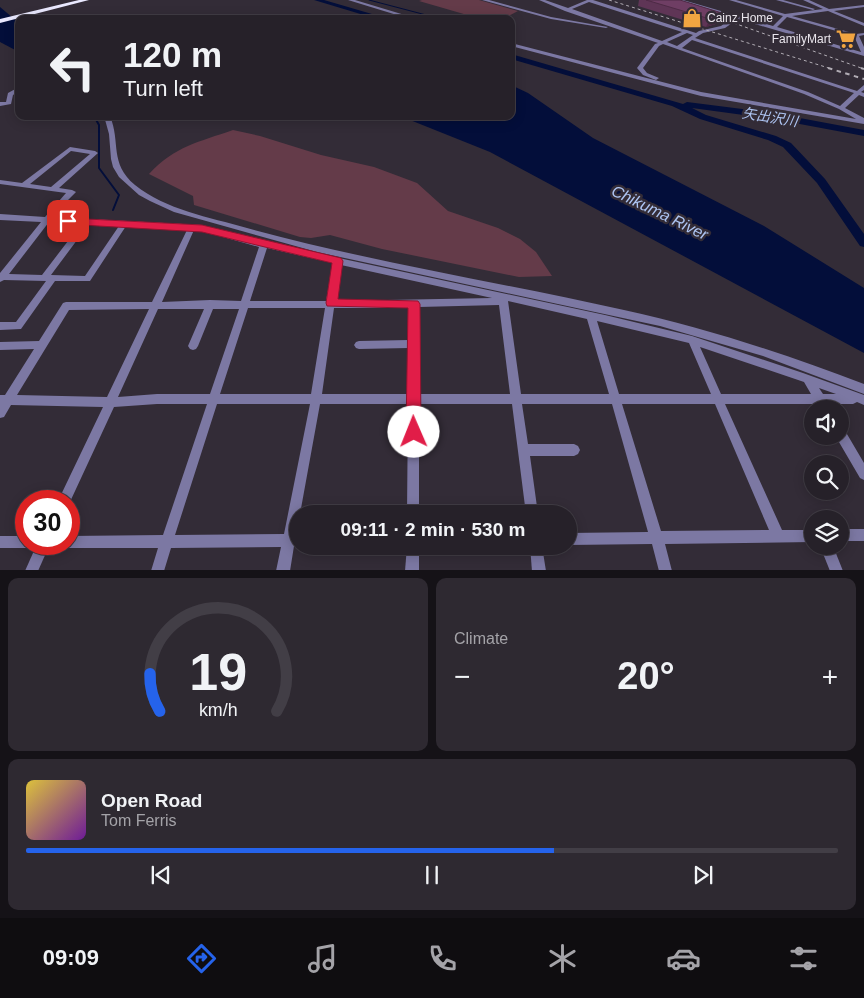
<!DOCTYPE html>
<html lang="en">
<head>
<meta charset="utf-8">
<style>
  body { margin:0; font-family:Arial,"Noto Sans JP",sans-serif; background:#2e2931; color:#f1f3f6; height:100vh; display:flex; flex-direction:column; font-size:19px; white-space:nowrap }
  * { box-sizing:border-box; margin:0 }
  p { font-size:16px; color:#a4a3a8 }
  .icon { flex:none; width:28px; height:28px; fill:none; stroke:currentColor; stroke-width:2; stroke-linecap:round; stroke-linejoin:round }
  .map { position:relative; height:570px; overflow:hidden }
  .sheet { display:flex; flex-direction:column; gap:8px; padding:8px; background:#151217; flex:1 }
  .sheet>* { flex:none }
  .guide { position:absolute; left:15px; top:15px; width:500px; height:105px; border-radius:10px; box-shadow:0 2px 12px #0003,0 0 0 1px #423e46; background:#262129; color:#f1f3f6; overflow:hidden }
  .fabs { position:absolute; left:804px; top:400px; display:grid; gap:10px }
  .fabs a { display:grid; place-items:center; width:45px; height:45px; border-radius:50%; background:#262129; box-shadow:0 2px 12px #0003,0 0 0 1px #423e46; font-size:25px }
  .speed { position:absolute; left:15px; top:490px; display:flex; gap:10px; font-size:25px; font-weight:700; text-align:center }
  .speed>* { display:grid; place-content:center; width:65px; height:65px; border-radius:50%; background:#262129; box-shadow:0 2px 12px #0003,0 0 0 1px #423e46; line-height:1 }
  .speed .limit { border:8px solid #d22; background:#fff; color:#111 }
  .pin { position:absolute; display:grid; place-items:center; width:42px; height:42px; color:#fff; margin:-21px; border-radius:10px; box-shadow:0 2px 8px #0006 }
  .me { position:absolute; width:55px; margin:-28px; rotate:359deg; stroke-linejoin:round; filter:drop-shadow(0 0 4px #0008) }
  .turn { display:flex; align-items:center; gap:18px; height:105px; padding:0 25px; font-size:22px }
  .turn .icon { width:65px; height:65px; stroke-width:2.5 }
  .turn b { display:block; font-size:35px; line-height:42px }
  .big { font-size:38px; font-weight:700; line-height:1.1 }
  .sheet .widget { flex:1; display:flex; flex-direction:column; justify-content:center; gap:8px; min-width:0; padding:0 18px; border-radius:10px; background:#2e2931 }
  .sheet .dial { align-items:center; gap:0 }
  .dial svg { height:130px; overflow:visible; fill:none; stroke:#423e46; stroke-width:7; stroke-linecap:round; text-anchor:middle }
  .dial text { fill:#f1f3f6; stroke:none }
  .song { display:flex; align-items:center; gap:15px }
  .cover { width:60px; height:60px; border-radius:8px; background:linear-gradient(135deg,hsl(50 70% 55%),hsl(280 70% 35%)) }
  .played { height:5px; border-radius:2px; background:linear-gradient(90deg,#2563eb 65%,#423e46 65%) }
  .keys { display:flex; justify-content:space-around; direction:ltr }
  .heat { display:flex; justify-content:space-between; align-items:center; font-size:28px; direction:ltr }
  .sheet .tiles { flex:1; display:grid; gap:8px; grid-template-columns:1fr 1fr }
  .widget:last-child { grid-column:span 2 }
  .trip { position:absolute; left:289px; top:505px; width:288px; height:50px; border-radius:25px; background:#262129; box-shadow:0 2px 12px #0003,0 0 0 1px #423e46; font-weight:700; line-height:50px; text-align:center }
  .tab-bar { display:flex; height:80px; justify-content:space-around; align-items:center; background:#0f0d10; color:#a4a3a8 }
  .tab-bar .icon { width:35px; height:35px }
  .tab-bar .current { color:#2563eb }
  .tab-bar b { font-size:22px; color:#f1f3f6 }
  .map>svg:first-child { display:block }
</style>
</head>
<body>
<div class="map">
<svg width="864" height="571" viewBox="0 0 864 571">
  <rect width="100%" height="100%" fill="#332c37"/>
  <g fill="#643b49">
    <polygon points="422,0 479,0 518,11 503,19 481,19 419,1"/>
    <path d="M233,130L260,136L321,155L374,167L417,183L448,211L498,228L520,239L536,252L552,276L519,277L382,249L330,235L311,238L300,237L194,205L193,196L149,174C175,146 199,142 233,130Z"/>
  </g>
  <g fill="#030e3a">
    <polygon points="0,7 19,23 19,52 0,42"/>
    <polygon points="511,85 528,93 593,138 764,226 864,288 864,353 490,152 400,116 511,116"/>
  </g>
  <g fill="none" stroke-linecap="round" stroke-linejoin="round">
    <polyline stroke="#030e3a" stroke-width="1" points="369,0 430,16 431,19"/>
    <polyline stroke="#030e3a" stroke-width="2" points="94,116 99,125 99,168 119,195 113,210"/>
    <g fill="#030e3a" fill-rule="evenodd">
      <polygon points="314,0 324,0 389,19 377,19"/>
      <polygon points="511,54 683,104 687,102 773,113 864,130 864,136 773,119 692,108 706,115 776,136 791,143 825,179 864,234 864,247 860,246 817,183 783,147 768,140 700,119 672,106 511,59"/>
    </g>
    <g fill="#7c78a3" fill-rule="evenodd">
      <polygon points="348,0 355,0 418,19 410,19"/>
      <polygon points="482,0 489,0 551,17 608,27 606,28 551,19"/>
      <path d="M539,0H545L568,8L587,0H593L696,33L699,31L721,26L733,17L676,0H683L773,26L783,16L729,0H736L785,14L823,9L803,0H809L829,9L864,5V7L834,11L864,23V26L828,11L792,16L856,34L864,33V35L859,36L864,47V56L738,19L725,28L703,33L695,38L857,91L864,85V90L861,92L864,93V97L859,95L845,108L864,118V124L701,96L511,46V43L701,92L856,119L839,109L804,94L663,44L659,46L643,68L647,73L659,78L656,80L643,75L637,68L655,44L658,43L565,11ZM589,2L682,32L662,41L572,9ZM787,17L854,36L861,52L777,27ZM687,33L693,35L677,46L667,42ZM692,40L854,93L840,106L808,92L682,48Z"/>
      <polygon points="776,0 783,0 815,9 813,10"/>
      <polygon points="19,87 19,91 13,95 11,104 0,106 0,102 6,102 8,93"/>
      <path d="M104,116H110C121,143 109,163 135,185C166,210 209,217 247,228C371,262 499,282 624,310C706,328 786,354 864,384V394L763,356L660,326L317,252L174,212L150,201L139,195L119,177L113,167L111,159L109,134Z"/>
      <path d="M70,147L95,151L98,153L59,188L72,190L76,192L66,202L53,217L202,225L264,242L605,315L692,336L803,373L864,395V405L857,402L853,404H829L831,409H820L817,404H725L782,530H812V542L665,544L672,571H659L652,544L568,545V533L648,532L612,404H522L528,444H574L578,446L580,450L578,454L574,456H530L538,514H526L512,404H419V514H407L408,404H320L300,514H298L297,534L298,546H294L290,571H276L281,547L171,548L164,571H151L158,548H69L64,547L63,544H69V536L163,535L207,404H157L114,407L69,504V501H58L103,407L11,405L4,417L0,418V395H5L34,349L0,350V342L39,341L63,303L66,302H152L187,230L126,226L90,281H55L21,329L0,330V322H16L46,281L4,280L0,282V273L41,222L0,220V214L45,217L66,193L0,184V180L22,183ZM71,151L90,154L51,187L30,184ZM49,222L81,224L42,275L9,274ZM89,224L119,226L85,276L51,275ZM194,230L202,231L259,247L241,301L210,300L162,302ZM267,248L333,263L326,301H250ZM341,265L492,298L335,301ZM508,301L587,319L609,394H521ZM499,305L510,394H419V346L420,344L419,342V307ZM248,308H325L311,394H220ZM334,308H409V340L359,341L356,342L354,345L356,348L359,349L409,348L408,394H322ZM149,309L107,397L17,395L69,310ZM158,309H204L188,346L190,349L193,350L196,349L198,346L213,309H239L210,394H157L118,397ZM597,321L689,343L711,394H619ZM700,347L804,382L811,394H721ZM819,388L836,394H823ZM217,404H310L284,534L175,535ZM622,404H715L769,530L661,531Z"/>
      <polygon points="840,428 844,429 864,463 864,480 860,478 836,437 840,436"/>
      <rect x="840" y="529" width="24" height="12"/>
      <polygon points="0,536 26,536 26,544 32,544 31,547 26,548 0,548"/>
      <polygon points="37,544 50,544 38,571 25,571"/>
      <polygon points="407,546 419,546 419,571 405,571"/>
      <polygon points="530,546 542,546 546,571 532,571"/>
      <polygon points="820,546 833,546 843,571 830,571"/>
    </g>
    <polygon fill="#eae9ff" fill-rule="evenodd" points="79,0 89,0 0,23 0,19"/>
    <g stroke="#b1acb4" stroke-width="1" stroke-dasharray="3 3" stroke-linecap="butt">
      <polyline points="609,0 832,69"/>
      <polyline points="711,15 864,69"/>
    </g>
    <g stroke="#b1acb4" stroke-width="2" stroke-dasharray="4.5 4.5" stroke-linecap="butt">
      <polyline points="828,68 864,79"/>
      <polyline points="861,68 864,69"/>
    </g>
  </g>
  <polygon fill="#5f3556" points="639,0 680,0 725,14 722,22 706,27 638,6"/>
  <polygon fill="#4e2b46" points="725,14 722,22 706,27 710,19"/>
  <polygon fill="#6f3e64" stroke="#4e2b46" points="646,0 680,0 725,14 710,19"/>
  <polygon fill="#e11d48" stroke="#92132f" points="68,218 202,225 341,258 343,261 338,299 418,301 420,304 421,432 419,437 414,439 408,437 406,432 408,308 327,306 326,303 332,263 202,232 64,224 62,221"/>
  <defs>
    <symbol id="shop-bare" viewBox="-9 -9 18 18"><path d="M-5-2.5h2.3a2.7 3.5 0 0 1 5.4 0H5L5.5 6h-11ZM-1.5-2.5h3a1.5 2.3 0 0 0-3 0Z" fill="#f2a541" stroke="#332c37" stroke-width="2.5" paint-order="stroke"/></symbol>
    <symbol id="supermarket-bare" viewBox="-9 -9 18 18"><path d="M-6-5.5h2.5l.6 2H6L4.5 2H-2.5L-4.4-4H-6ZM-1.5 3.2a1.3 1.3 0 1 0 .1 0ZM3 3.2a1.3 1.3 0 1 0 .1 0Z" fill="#f2a541" stroke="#332c37" stroke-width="2.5" paint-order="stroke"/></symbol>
  </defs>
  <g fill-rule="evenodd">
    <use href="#shop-bare" x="678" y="4" width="28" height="28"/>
    <use href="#supermarket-bare" x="832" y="25" width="28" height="28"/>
  </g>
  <g text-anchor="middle" stroke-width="5" stroke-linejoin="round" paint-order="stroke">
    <g font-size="12" fill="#e9e5ec" stroke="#332c37" text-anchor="start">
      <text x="707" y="22">Cainz Home</text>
      <text x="831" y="43" text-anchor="end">FamilyMart</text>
    </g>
    <g font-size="14" font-style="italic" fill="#aec5f3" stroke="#332c37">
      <text transform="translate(770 117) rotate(9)" y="5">矢出沢川</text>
    </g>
    <g font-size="16" font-style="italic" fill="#aec5f3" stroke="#332c37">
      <text transform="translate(660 212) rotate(26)" y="6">Chikuma River</text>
    </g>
  </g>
</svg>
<div class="fabs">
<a><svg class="icon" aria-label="sound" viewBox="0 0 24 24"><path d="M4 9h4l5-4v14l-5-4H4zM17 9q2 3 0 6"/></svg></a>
<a><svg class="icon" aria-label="search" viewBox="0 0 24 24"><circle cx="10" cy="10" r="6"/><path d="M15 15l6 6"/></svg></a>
<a><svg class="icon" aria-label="layers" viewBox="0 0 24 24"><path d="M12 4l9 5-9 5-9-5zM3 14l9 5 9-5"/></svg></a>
</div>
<div class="speed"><div class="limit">30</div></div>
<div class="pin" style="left:68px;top:221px;background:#d93025"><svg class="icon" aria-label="arrive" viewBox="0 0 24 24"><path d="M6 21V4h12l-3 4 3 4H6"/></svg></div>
<svg class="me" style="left:414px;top:432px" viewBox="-20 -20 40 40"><circle r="19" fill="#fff"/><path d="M0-13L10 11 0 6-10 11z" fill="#e11d48"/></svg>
<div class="trip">09:11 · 2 min · 530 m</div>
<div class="guide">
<div class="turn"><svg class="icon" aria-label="left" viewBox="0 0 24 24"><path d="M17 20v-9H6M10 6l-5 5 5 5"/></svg><div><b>120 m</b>Turn left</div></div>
</div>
</div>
<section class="sheet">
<div class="tiles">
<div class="widget dial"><svg viewBox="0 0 100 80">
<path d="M14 69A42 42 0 1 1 86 69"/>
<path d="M14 69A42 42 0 0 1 8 46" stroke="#2563eb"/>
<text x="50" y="56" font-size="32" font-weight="700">19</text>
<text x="50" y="72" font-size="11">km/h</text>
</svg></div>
<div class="widget"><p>Climate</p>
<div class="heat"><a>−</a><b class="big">20°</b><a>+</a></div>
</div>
<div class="widget">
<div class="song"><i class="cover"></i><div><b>Open Road</b><p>Tom Ferris</p></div></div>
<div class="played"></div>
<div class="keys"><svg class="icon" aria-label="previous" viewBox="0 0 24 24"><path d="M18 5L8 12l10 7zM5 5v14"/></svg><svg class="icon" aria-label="pause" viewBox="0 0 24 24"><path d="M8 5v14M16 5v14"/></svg><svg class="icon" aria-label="next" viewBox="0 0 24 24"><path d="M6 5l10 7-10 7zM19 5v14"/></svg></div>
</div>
</div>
</section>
<nav class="tab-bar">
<b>09:09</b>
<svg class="icon current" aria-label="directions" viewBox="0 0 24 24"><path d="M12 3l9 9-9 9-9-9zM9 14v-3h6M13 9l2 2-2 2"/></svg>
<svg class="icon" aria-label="music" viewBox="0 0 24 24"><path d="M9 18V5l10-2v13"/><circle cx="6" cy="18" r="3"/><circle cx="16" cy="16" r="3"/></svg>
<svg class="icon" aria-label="phone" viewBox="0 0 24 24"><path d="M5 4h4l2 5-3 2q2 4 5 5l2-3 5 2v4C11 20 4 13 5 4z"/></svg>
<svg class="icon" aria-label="climate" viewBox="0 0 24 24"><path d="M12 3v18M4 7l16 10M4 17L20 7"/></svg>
<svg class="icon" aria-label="car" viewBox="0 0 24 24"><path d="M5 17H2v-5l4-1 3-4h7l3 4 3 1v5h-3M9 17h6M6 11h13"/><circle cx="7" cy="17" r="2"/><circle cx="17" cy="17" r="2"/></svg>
<svg class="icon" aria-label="filters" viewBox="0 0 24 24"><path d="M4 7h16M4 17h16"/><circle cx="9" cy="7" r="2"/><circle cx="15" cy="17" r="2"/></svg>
</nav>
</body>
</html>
